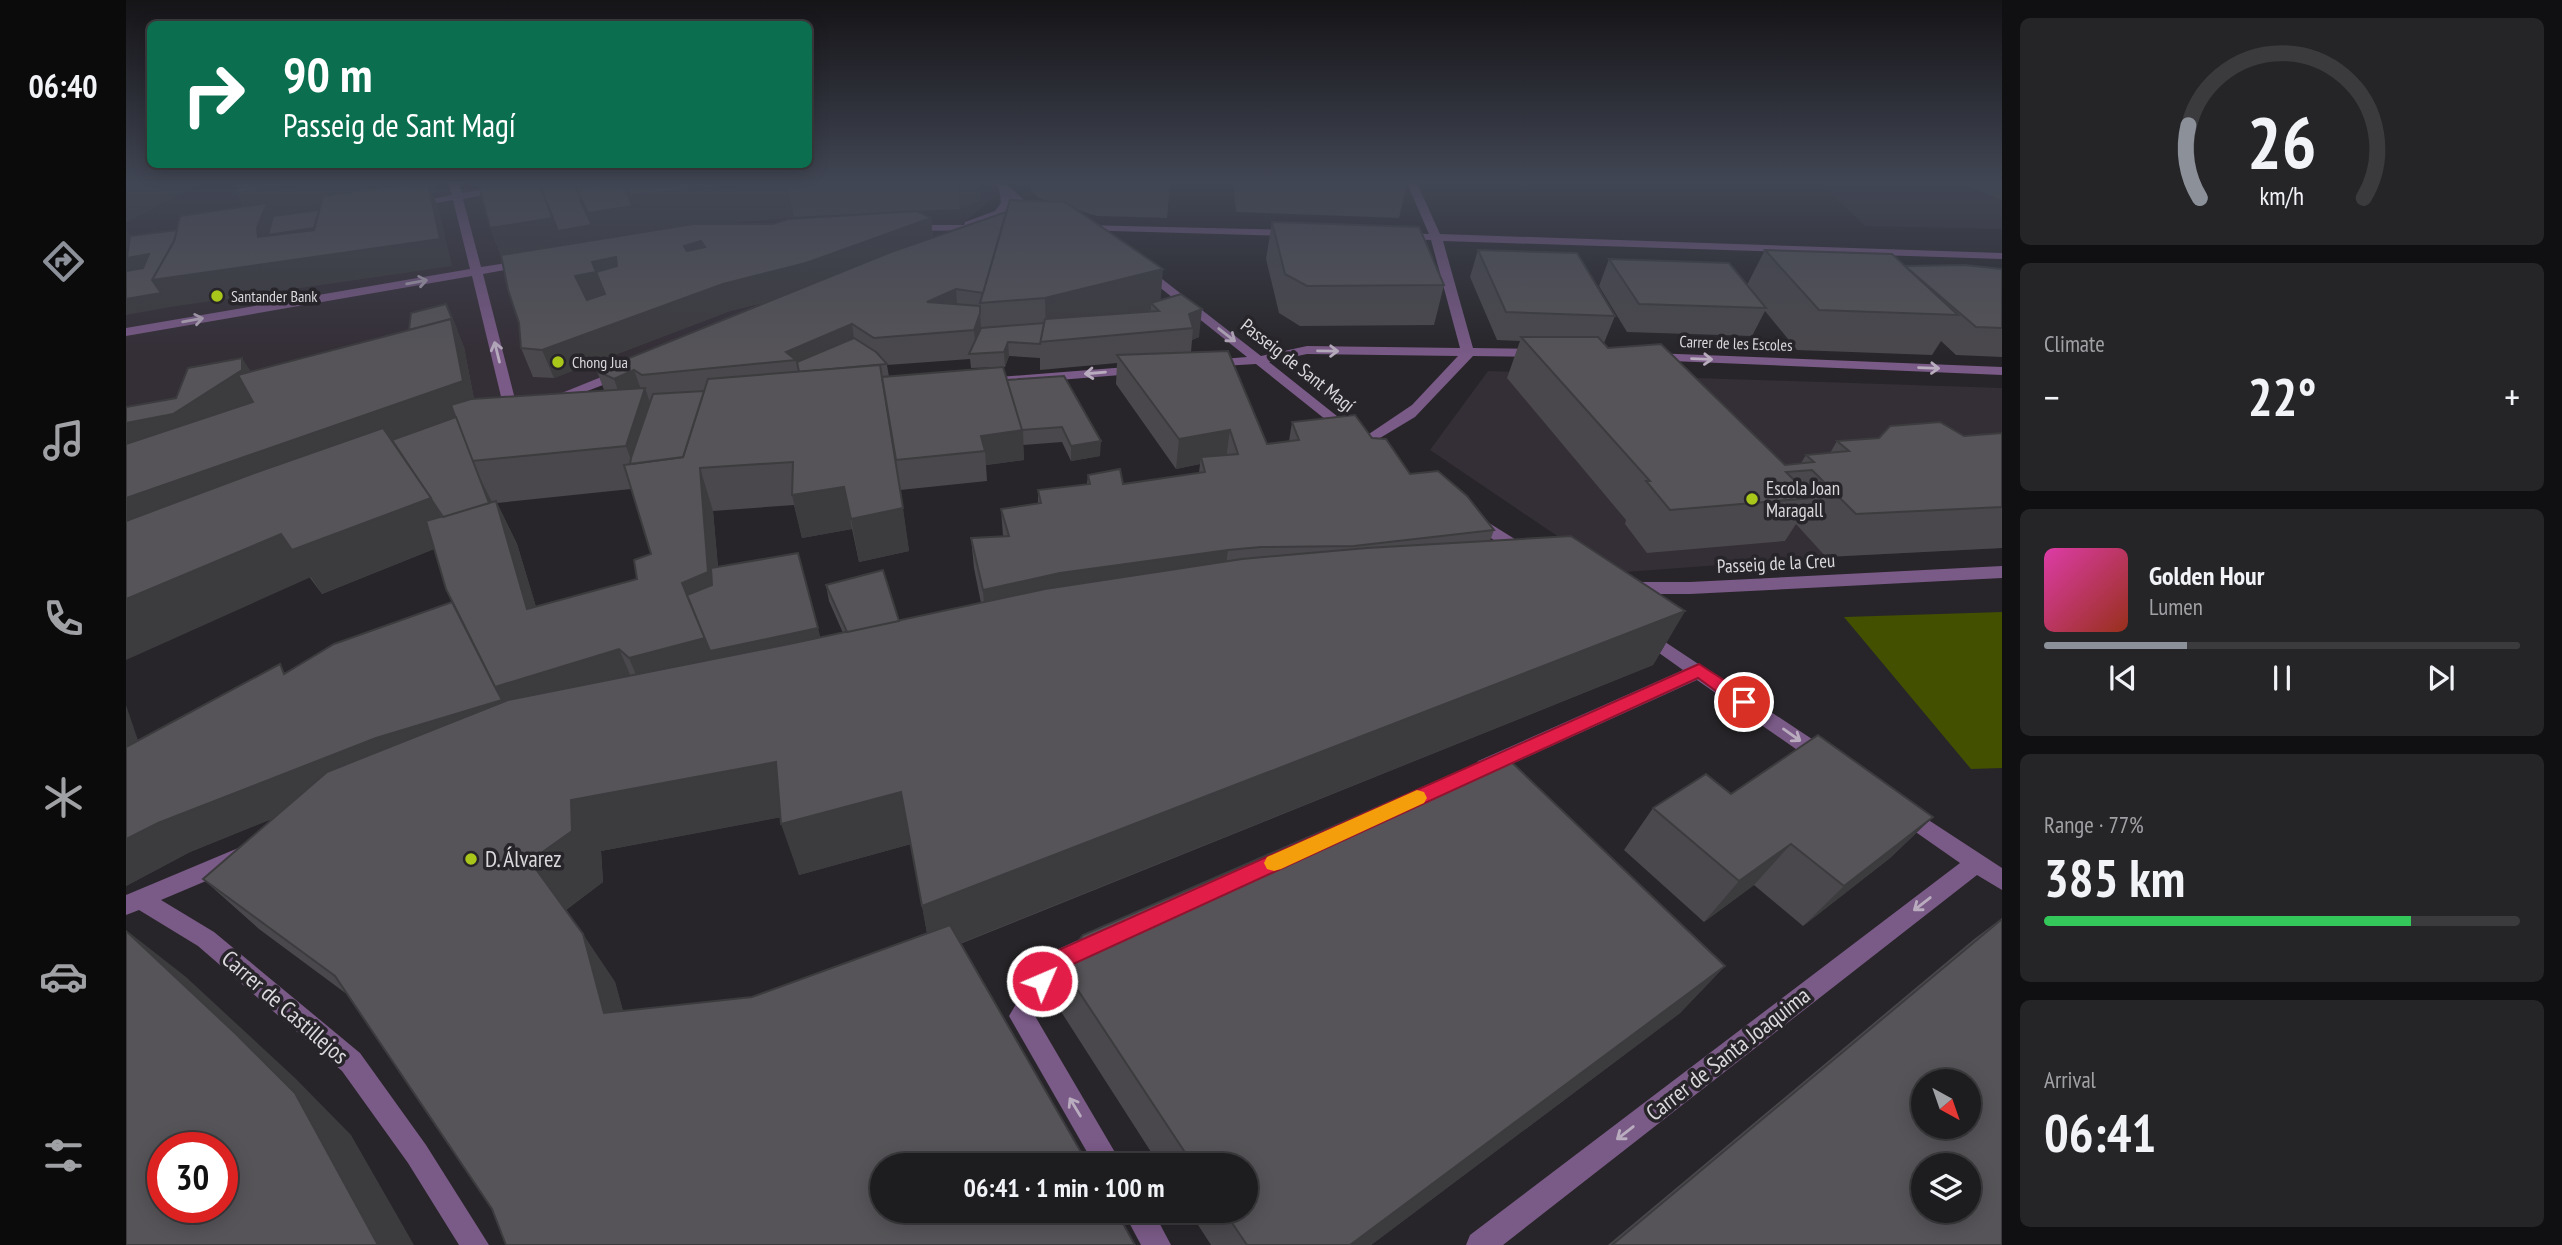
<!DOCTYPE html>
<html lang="en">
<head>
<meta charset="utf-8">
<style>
  body { margin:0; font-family:"PT Sans Narrow",sans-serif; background:#252528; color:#f1f3f6; height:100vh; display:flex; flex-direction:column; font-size:26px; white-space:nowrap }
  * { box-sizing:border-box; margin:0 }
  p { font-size:23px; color:#a0a1a4 }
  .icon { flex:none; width:38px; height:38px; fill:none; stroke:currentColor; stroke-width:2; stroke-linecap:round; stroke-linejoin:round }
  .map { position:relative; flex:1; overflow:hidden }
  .side { display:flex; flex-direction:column; gap:18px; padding:18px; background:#100f11; width:560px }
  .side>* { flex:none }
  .guide { position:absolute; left:21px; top:21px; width:665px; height:147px; border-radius:10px; box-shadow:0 4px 18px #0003,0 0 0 2px #3b3a3d; background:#0b6e4f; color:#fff; overflow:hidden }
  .needle { width:46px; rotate:140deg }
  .fabs { position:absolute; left:1785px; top:1069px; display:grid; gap:14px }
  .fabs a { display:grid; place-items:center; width:70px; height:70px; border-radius:50%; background:#1d1c1f; box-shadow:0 4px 18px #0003,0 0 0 2px #3b3a3d; font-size:35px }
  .speed { position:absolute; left:21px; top:1132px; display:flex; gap:14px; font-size:35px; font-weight:700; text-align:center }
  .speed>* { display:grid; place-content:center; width:91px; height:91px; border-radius:50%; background:#1d1c1f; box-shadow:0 4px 18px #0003,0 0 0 2px #3b3a3d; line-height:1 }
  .speed .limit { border:10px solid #d22; background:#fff; color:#111 }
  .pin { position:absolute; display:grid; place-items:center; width:60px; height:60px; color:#fff; margin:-30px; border:4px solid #fff; border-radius:50%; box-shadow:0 2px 7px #0007 }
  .me { position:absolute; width:77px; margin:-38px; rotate:45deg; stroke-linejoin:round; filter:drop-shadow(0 0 5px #0008) }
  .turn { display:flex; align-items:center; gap:24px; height:147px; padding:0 21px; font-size:32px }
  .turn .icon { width:91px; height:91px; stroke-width:2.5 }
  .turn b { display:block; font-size:49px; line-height:60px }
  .big { font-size:52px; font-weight:700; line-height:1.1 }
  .side .widget { flex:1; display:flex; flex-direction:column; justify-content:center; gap:10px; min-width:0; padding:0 24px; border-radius:10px; background:#252528 }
  .side .dial { align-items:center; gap:0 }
  .dial svg { height:182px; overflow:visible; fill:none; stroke:#3b3a3d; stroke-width:7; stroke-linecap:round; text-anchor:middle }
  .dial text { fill:#f1f3f6; stroke:none }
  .song { display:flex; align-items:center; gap:21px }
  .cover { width:84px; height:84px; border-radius:10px; background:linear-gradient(135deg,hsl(320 70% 55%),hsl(10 70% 35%)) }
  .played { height:7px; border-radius:4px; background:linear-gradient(90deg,#8c9099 30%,#3b3a3d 30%) }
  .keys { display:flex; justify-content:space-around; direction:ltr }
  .heat { display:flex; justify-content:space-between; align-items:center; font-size:38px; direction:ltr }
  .charge { height:10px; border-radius:5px; background:linear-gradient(90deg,#34c759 77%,#3b3a3d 0) }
  .trip { position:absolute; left:744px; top:1153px; width:388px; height:70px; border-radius:35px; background:#1d1c1f; box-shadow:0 4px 18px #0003,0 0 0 2px #3b3a3d; font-weight:700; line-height:70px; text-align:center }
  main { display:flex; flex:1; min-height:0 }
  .dock { display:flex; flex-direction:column; width:126px; justify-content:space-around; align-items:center; background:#0c0b0c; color:#a0a1a4 }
  .dock .icon { width:49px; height:49px }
  .dock .selected { color:#8c9099 }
  .dock b { font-size:32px; color:#f1f3f6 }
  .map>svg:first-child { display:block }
</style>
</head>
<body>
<main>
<nav class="dock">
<b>06:40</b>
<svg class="icon selected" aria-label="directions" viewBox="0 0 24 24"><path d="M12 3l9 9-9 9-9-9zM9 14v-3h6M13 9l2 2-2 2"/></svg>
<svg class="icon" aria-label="music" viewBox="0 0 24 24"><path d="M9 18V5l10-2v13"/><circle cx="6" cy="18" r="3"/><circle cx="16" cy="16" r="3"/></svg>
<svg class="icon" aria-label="phone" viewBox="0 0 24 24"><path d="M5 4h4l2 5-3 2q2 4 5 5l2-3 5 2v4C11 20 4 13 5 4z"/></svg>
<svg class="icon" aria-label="climate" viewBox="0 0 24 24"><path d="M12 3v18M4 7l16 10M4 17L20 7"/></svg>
<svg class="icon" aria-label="car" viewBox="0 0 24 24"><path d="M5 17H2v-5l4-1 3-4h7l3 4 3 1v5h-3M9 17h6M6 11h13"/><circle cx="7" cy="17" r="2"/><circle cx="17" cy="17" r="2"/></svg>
<svg class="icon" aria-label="filters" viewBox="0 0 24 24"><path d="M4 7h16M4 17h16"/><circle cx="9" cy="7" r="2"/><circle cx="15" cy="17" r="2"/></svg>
</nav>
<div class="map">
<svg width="1876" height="1245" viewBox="0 0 1876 1245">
  <rect width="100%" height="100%" fill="#272529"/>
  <g fill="#342e36">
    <polygon points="0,183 873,183 877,189 833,227 825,243 0,562"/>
    <polygon points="1694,183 1836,183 1876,200 1876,229 1739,226"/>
    <polygon points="1362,371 1876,388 1876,548 1700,557 1486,573 1304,450"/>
  </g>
  <polygon fill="#425000" points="1876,612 1876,768 1845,769 1718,617"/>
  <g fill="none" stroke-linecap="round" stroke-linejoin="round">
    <g fill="#7a5a87" fill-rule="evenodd">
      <polygon points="323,183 333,183 336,193 396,183 420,183 337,199 355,267 401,260 407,263 401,266 357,274 391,407 402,410 402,416 392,416 378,409 346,276 0,336 0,328 344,269 327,200 287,207 282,204 326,195"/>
      <polygon points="868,183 879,183 897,199 915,210 906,212 884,199 885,203 877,215 851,225 865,226 865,230 785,231 780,228 785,225 838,225 839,222 869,211 875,203 873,188"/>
      <polygon points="1281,183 1291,183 1314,234 1876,253 1876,259 1317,241 1347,348 1414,349 1420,353 1414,357 1347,356 1289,417 1239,447 1234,446 1232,443 1234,440 1286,405 1332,356 1181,354 1143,362 1231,432 1224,436 1219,435 1130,364 1079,367 1079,361 1084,360 1121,357 1012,270 1022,268 1135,356 1181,346 1334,348 1305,240 1274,239 1269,236 1274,233 1303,234"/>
      <polygon points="956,225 1166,230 1171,233 1166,236 952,230 951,228"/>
      <polygon points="1526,353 1876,367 1876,375 1521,360 1519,357"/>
      <polygon points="1014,366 1019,367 1019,373 860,386 853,382 860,378"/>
      <polygon points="495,369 502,373 500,376 428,404 418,404 416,401"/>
      <polygon points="1347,513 1405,549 1407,553 1405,557 1393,557 1341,522 1339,518 1341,514"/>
      <polygon points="1876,566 1876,578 1564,594 1517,594 1496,589 1494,585 1502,579 1517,582 1564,582"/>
      <polygon points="1518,628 1704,751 1707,757 1704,763 1697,765 1690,763 1571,680 1366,773 1359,775 1352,773 1349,767 1352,761 1557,670 1512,638 1509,634 1512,630"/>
      <polygon points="1778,804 1876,868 1876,890 1851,875 1377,1245 1340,1245 1344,1235 1834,863 1771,819 1768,813 1771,807"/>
      <polygon points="117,846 125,848 128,855 125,862 35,900 88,932 234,1053 300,1145 363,1245 333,1245 282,1163 216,1071 72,946 13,910 0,915 0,895"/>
      <polygon points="961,936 969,939 972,947 969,955 935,971 909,1016 997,1166 969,1166 883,1016 919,955"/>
      <polygon points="997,1211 1027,1211 1045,1245 1015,1245"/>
    </g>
  </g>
  <g fill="#4a484c" fill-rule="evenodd">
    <path d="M352,183H853L854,201L834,209L791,211L805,218L807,238L922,201L912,198L900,183H1044L1041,218L971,216L952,210L1035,300L1055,294L1073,337L1066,340L1065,352L1141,444L1163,441L1166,422L1246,438L1284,474L1368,530L1364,541L1559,611L1527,665L834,944L366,1209L222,995L133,929L77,879L148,818L64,852L0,886L12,741L160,672L326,602L308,549L196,594L50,398L125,371L283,330L320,304L338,347L348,399L478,390L471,371L648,300L604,311L428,378L407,377L395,348L437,244L375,255L364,228ZM772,212L647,224H594L668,217ZM883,356L914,358V370L991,363L990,384L1050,469L1074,464L1073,473L997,484L962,475L961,484L912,490V503L875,509L877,536L845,538L848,568L855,603L773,621L700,585L703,601L717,633L695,638L592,567L587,511L668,505L676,538L726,529L733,562L783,551L774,490L861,481L860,465L898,460L897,445L936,442L945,461L974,456L881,380L877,367H879ZM844,359L845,368L873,367L763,377L761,365ZM505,489L525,554L511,579L410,607L391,544L371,503ZM655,817L673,875L785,844L801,933L626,997L497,1011L489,982L440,910L477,882L475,851Z"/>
    <polygon points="1107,183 1281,183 1273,218 1110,212"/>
    <polygon points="1836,183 1876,183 1876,200"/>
    <polygon points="1146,222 1318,285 1308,325 1174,326 1153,313 1140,259"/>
    <polygon points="1352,250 1489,316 1478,343 1482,348 1659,465 1675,463 1680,455 1704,453 1711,441 1838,436 1876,433 1876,548 1700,557 1670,524 1659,541 1521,553 1499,524 1500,520 1381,378 1394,341 1371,340 1344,277"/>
    <polygon points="1639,250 1779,266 1876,269 1876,357 1830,355 1815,341 1806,355 1671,350 1639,311 1626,336 1501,332 1473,286 1483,259 1621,285"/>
    <polygon points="1605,794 1807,817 1764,858 1677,926 1628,885 1578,922 1498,850 1527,808"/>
    <polygon points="1876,918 1876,1245 1482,1245 1847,940"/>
    <polygon points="934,963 1599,966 1554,1013 1245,1245 1085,1245 1063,1211 1120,1211 1120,1166 1034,1166 934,1010"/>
  </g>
  <g fill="#3c3b3e" fill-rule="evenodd">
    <polygon points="12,183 75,183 0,223 0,189"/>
    <path d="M184,183H309L312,192L306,193L312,206L326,266L44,307L0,315V299L26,280L132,237L124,219L110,193ZM304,193L210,222L147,215Z"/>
    <polygon points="636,183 661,183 668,217 515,232 437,244 432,231 466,225 462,213 507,206 504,195"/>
    <polygon points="832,183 853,183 854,201 834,209"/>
    <polygon points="427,218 437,245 375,255 364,228"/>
    <polygon points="805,218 807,244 685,290 604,311 428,378 416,350 597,284"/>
    <polygon points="0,230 13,250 23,254 32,268 0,273"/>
    <polygon points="575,241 582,268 565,273 558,246"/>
    <polygon points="490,257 499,284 470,272 480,299 459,303 449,276 466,262"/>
    <polygon points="1037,269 1034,308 1025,303 1025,310 920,338 919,298"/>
    <polygon points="830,289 832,317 801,302"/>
    <polygon points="320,304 338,347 350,410 0,536 0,498 337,381"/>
    <polygon points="1076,309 1073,337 1066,340 1067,328 1063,314"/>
    <polygon points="854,313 856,341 850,353 848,330"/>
    <polygon points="726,324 730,353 673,373 670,360 660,352"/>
    <polygon points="882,342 883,356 879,367 878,352"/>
    <polygon points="116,358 135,387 134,399 0,456 0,423 47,414"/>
    <polygon points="508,370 517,395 519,388 533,429 574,468 587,511 596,615 573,625 511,477 500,446 498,408 488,379"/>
    <polygon points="897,430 898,460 860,465 859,451 855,436"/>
    <polygon points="1104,430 1100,459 1075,457 1074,464 1050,469 1053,439"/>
    <polygon points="975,441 974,456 945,461 945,446"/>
    <polygon points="352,474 367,504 338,553"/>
    <polygon points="718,487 726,529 676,538 666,495"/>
    <polygon points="305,498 328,541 196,594 185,577 0,660 0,599 155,534"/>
    <polygon points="370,501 391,544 424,653 401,609"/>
    <polygon points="777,508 783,551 733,562 725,519"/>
    <polygon points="1102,550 1098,580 859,620 857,590 934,573"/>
    <polygon points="1559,611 1527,665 805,955 796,906"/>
    <polygon points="692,628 700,658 521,701 503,658 579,638"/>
    <polygon points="493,649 512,693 272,768 64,852 0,886 0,839 32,823 369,687"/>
    <polygon points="0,705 20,764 0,776"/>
    <polygon points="650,762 667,815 475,851 477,882 438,911 404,861 445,800"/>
    <polygon points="775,792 785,844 673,875 655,824"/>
    <polygon points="1807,817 1764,858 1677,926 1718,886"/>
    <polygon points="1665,844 1628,885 1578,922 1613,881"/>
    <polygon points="0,930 60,977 169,1078 225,1135 288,1245 252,1245"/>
    <polygon points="457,934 489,982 510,1058 478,1013"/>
    <polygon points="1599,966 1554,1013 1245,1245 1224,1245"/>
  </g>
  <g fill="#565458" stroke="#3c3b3e" stroke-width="2" fill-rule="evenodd">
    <polygon points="0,183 12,183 0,189"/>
    <polygon points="111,183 184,183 110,193"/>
    <polygon points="287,183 302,183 314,239 26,280 48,241 54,216 141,203 131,228 132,237 188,230 197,196"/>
    <polygon points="352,183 413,183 427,218 364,228"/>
    <polygon points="413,183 475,183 450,188 455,200 454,200 466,225 432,231"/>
    <polygon points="475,183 496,183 507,206 462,213 450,188"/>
    <polygon points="498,183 636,183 504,195"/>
    <polygon points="884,200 939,202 1037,269 919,298 854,303"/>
    <polygon points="193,210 188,228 142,235 147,216"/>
    <path d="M791,211L805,218L680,263L597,284L416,350L395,348L393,323L382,290L375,255L567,224H647L662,219ZM575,241L579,247L561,251L558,246ZM490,257L491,266L470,272L479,294L461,300L449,276L470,272L466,262Z"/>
    <polygon points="880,212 857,293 830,289 801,302 854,306 854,313 848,330 748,338 726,324 660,352 670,360 516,375 508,370 488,379 471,371 765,252"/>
    <polygon points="1146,222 1293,227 1318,285 1181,286 1159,274"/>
    <polygon points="51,230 48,241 26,280 35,293 0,299 0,271 17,268 23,254 1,258 4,236"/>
    <polygon points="1352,250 1451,253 1489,316 1380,312"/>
    <polygon points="1639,250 1766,254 1832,315 1693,310"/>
    <polygon points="1483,259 1603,263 1640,308 1513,304"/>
    <polygon points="1839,265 1876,269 1876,328 1850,327 1779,266"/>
    <polygon points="1055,294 1076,309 1063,314 1067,328 914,342 919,319 1033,311 1025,303"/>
    <polygon points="320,304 331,331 325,319 283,330 285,313"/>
    <polygon points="325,319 337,381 0,498 0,444 127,402 112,375"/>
    <polygon points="918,323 914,344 882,342 878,352 843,354 855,328"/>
    <polygon points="1395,337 1472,337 1482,348 1535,344 1659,465 1688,462 1680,455 1723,451 1711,441 1753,438 1764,426 1814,422 1838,436 1876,433 1876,507 1730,514 1686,470 1660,472 1686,498 1544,510 1520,481 1524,481"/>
    <polygon points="728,338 750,352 761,364 673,372 671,362"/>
    <polygon points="1102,351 1141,444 1173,440 1166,422 1229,415 1246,438 1260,439 1284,474 1312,471 1341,496 1368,530 1228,546 1135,547 1102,550 934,573 857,590 845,538 883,536 875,509 915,503 912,490 964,484 962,475 994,469 997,484 1079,472 1075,457 1112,454 1104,430 1053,439 991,355"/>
    <polygon points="116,358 116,370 47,414 0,423 0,407 50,398 62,368"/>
    <polygon points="754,365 777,508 725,519 718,487 666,495 667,462 574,468 582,572 556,583 579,638 503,658 493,649 369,687 320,589 300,521 370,501 401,609 511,579 508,560 525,554 498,465 557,457 582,379"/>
    <polygon points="877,367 897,430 855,436 859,451 770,460 756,377"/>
    <polygon points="938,376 975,441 945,446 936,427 896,430 881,380"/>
    <polygon points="519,388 500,446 346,461 325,405 345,399"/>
    <polygon points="578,391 557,457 504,464 505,458 527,394"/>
    <polygon points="330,417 363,503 317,517 266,440"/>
    <polygon points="257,428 305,498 166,550 155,534 0,599 0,521 123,475"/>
    <polygon points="1445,536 1559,611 796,906 775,792 655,824 650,762 445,800 446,831 404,861 457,934 478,1013 626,997 824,925 963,1166 756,1166 756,1211 990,1211 1009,1245 380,1245 366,1209 209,976 77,879 201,772 382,700 668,643 919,589 1116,559 1241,548"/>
    <polygon points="672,553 692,628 584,651 561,595 586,585 585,568"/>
    <polygon points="757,570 773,621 721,632 700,585"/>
    <polygon points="326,602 369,687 376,700 250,738 32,823 0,839 0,747 154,664 158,674 208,644"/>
    <polygon points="1692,735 1807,817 1718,886 1665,844 1613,881 1527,808 1580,774 1605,794"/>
    <polygon points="1376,753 1599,966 1224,1245 1121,1245 1098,1211 1120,1211 1120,1166 1068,1166 934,963 957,935"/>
    <path d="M1876,919V1245H1486ZM1797,1082H1843V1127H1797ZM1797,1166H1843V1211H1797Z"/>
    <path d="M0,931L110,1034L169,1093L252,1245H0ZM37,1148H96V1208H37Z"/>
  </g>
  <defs><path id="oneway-shaft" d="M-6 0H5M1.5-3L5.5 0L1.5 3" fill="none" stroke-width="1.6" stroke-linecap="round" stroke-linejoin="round" transform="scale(1.75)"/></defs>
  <g stroke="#b8acbe">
    <use href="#oneway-shaft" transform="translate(291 282) rotate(-10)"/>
    <use href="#oneway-shaft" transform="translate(67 320) rotate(-10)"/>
    <use href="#oneway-shaft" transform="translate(1101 335) rotate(38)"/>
    <use href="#oneway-shaft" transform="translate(1202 351) rotate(1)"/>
    <use href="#oneway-shaft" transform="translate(371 352) rotate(-104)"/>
    <use href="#oneway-shaft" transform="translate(1576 359) rotate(2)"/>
    <use href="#oneway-shaft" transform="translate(1803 368) rotate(2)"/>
    <use href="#oneway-shaft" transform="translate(969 373) rotate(175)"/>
    <use href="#oneway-shaft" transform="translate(1666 735) rotate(35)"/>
    <use href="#oneway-shaft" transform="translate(1796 904) rotate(142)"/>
    <use href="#oneway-shaft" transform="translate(949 1107) rotate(-121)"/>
    <use href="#oneway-shaft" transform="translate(1499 1133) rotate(142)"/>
  </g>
  <linearGradient id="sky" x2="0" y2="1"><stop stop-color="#151417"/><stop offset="0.51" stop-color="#414654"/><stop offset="1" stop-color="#414654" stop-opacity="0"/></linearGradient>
  <rect width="1876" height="357" fill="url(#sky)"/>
  <polygon fill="#e11d48" stroke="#92132f" stroke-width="2" points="1573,664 1624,697 1627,702 1624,707 1612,707 1572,678 934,970 924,988 916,991 909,988 905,981 919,956"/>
  <polygon fill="#f59e0b" points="1291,790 1298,792 1301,798 1298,803 1155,869 1148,871 1141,869 1138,863 1141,857"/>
  <g fill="#a9c71a" stroke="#272529" stroke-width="2.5">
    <circle cx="91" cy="296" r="7"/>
    <circle cx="432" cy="362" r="7"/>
    <circle cx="1626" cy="499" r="7"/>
    <circle cx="345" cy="859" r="7"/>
  </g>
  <g text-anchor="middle" stroke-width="7" stroke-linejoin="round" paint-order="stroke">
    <g font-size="16" fill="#dad8db" stroke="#272529" text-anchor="start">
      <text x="105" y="302">Santander Bank</text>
      <text x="446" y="368">Chong Jua</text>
    </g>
    <g font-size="16" fill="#dad8db" stroke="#272529">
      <text transform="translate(1610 343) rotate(2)" y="6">Carrer de les Escoles</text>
    </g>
    <g font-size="19" fill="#dad8db" stroke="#272529">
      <text transform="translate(1172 365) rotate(38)" y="7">Passeig de Sant Magí</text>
      <text transform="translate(1650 563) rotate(-3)" y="7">Passeig de la Creu</text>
    </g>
    <g font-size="19" fill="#dad8db" stroke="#272529" text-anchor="start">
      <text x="1640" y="495">Escola Joan<tspan x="1640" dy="22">Maragall</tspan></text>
    </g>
    <g font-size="23" fill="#dad8db" stroke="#272529" text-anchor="start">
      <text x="359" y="867">D. Álvarez</text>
    </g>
    <g font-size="23" fill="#dad8db" stroke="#272529">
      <text transform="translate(159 1007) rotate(41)" y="8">Carrer de Castillejos</text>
      <text transform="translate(1602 1054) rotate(-38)" y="8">Carrer de Santa Joaquima</text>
    </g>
  </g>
</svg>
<div class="fabs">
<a><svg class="needle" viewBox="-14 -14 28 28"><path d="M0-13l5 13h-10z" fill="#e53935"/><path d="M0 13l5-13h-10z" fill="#a0a1a4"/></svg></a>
<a><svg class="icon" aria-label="layers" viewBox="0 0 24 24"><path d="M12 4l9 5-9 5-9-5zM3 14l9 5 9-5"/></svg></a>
</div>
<div class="speed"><div class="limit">30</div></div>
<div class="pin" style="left:1618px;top:702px;background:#d93025"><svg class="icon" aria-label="arrive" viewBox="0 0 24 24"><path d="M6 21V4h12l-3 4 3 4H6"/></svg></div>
<svg class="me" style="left:916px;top:981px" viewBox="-20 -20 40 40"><circle r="17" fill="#e11d48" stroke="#fff" stroke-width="3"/><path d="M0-11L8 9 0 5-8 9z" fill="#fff"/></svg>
<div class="trip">06:41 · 1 min · 100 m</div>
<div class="guide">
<div class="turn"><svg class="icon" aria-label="right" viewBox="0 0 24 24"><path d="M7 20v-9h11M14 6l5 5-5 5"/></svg><div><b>90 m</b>Passeig de Sant Magí</div></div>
</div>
</div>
<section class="side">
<div class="widget dial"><svg viewBox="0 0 100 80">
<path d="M14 69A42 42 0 1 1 86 69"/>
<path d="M14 69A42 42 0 0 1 9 37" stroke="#8c9099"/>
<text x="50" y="56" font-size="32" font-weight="700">26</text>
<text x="50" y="72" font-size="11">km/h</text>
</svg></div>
<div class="widget"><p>Climate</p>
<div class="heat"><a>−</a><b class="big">22°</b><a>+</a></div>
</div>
<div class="widget">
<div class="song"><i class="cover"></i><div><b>Golden Hour</b><p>Lumen</p></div></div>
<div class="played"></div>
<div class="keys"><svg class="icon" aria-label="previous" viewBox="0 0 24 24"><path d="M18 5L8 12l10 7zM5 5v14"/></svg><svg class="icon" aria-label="pause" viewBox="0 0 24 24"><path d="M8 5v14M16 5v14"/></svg><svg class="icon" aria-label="next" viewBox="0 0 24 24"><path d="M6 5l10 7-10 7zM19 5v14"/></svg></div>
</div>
<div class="widget"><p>Range · 77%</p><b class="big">385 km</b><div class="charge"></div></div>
<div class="widget"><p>Arrival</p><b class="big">06:41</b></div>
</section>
</main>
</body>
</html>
